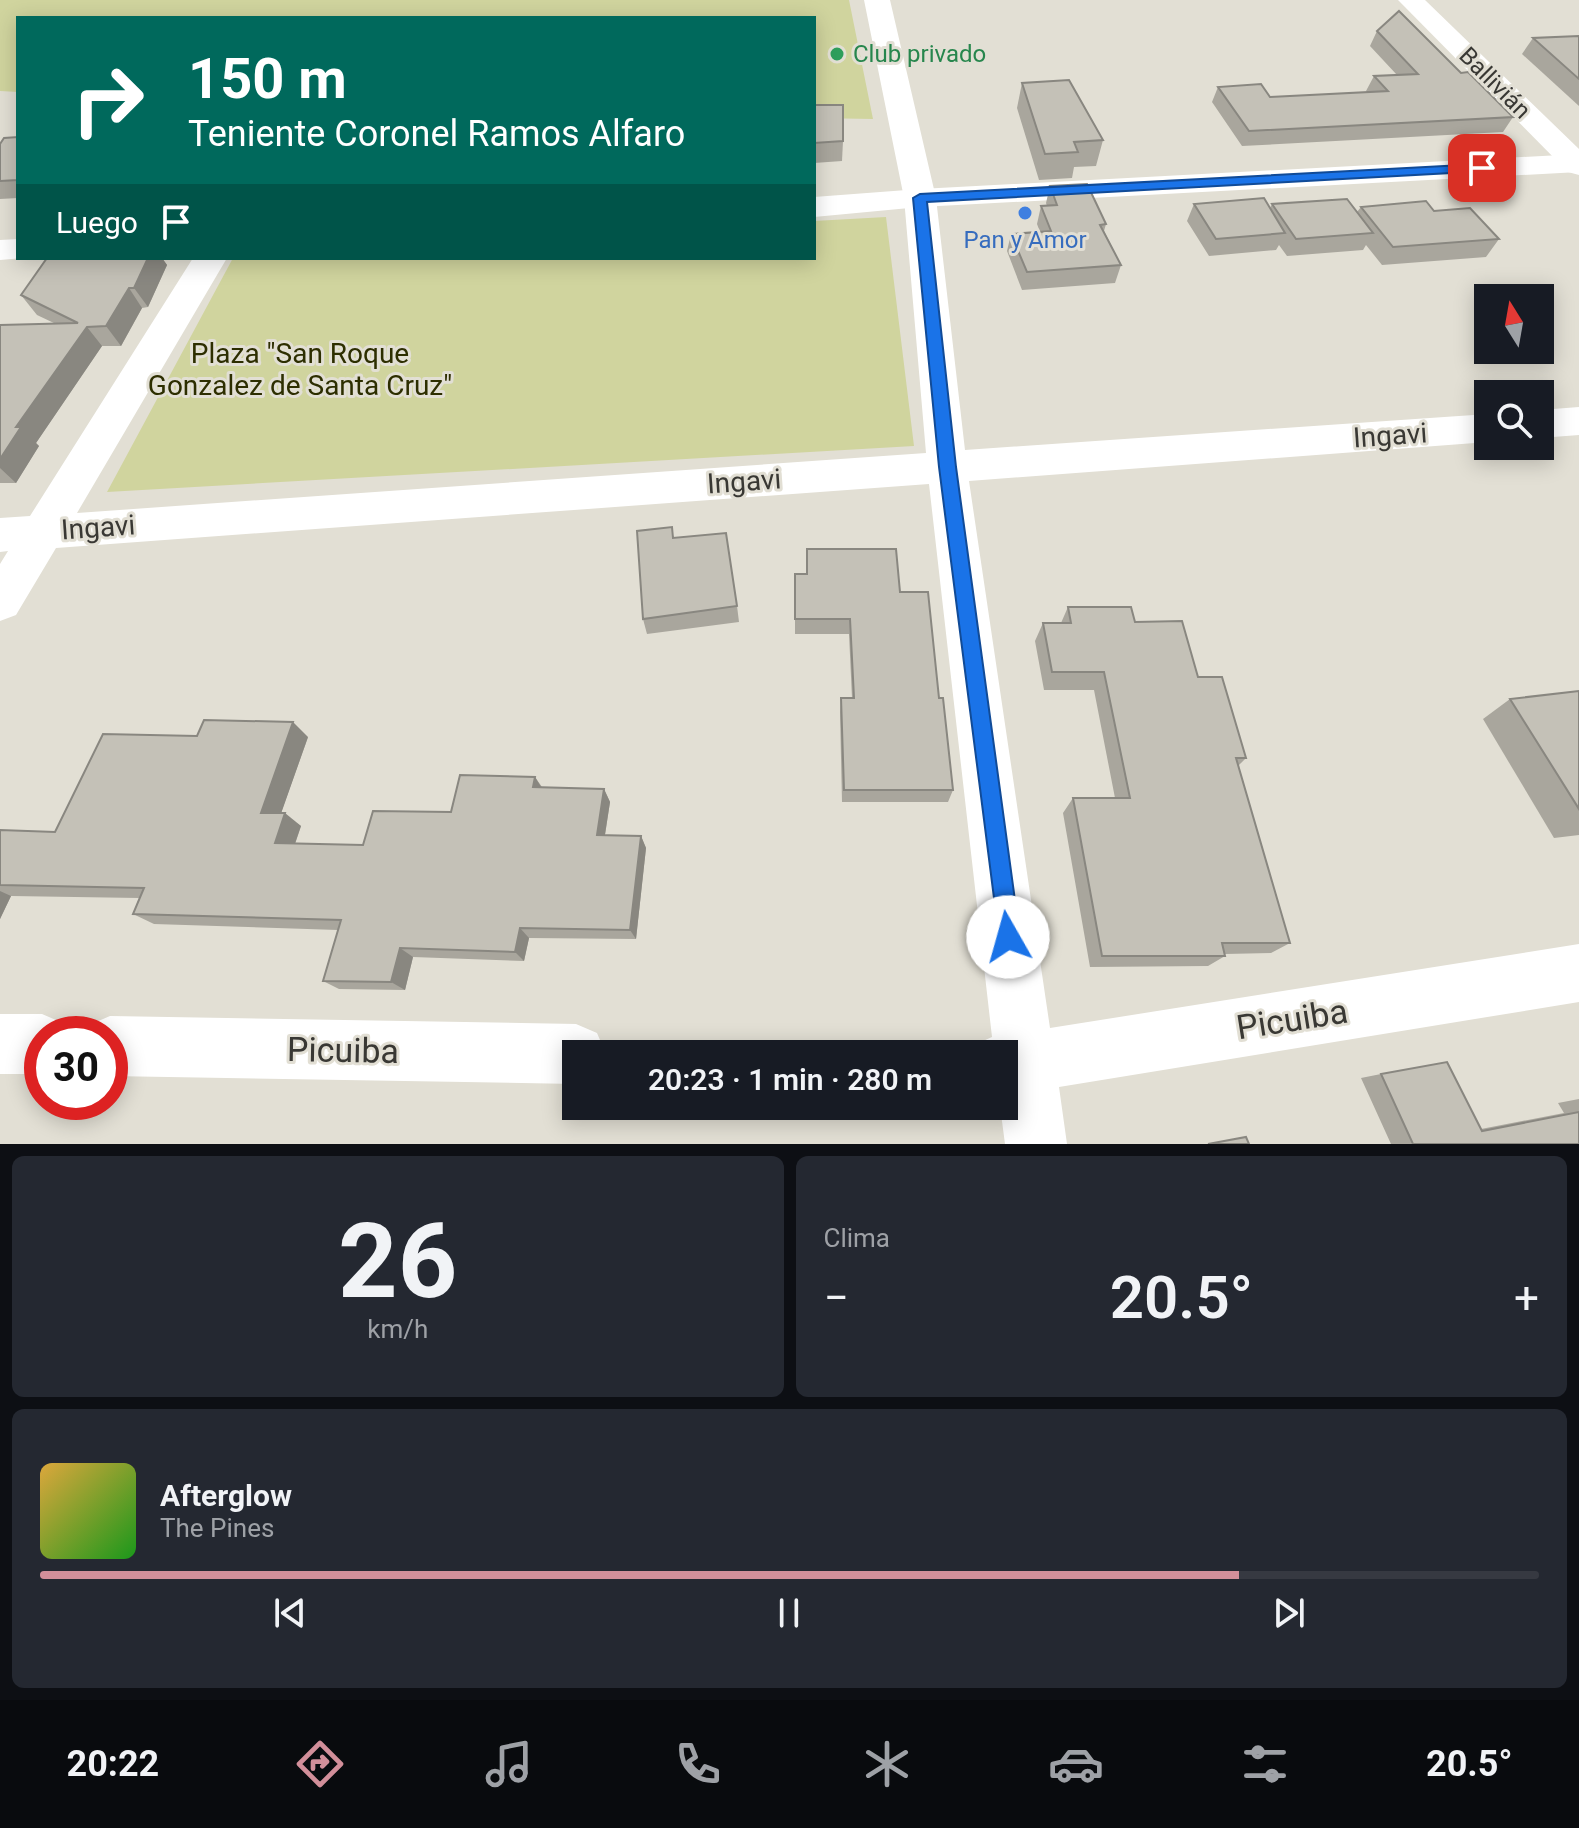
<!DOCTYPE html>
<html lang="es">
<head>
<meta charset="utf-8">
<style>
  body { margin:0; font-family:Roboto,sans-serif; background:#242831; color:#f1f3f6; height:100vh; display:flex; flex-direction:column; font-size:30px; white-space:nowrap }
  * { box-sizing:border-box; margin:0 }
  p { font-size:26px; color:#9ea1a6 }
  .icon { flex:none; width:44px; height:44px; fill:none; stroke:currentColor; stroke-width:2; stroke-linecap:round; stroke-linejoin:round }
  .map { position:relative; height:1144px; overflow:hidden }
  .side { display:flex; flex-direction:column; gap:12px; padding:12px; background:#0d0f14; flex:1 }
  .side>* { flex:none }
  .guide { position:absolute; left:16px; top:16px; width:800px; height:244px; border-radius:0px; box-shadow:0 4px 20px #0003; background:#00695c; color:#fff; overflow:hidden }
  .needle { width:52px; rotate:349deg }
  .buttons { position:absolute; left:1474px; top:284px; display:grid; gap:16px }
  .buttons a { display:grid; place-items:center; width:80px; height:80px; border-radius:0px; background:#171b24; box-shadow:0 4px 20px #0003; font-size:40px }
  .speed { position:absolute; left:24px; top:1016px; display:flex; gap:16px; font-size:40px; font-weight:700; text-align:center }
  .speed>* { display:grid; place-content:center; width:104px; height:104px; border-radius:50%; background:#171b24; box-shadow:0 4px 20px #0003; line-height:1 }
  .speed .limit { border:12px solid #d22; background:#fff; color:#111 }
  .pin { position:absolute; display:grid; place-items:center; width:68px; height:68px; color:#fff; margin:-34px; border-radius:16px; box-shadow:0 4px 12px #0006 }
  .me { position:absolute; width:88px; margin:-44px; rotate:353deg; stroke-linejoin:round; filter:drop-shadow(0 0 6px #0008) }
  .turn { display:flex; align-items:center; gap:28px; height:168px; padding:0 40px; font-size:36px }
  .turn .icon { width:104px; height:104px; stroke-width:2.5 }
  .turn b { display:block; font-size:56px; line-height:68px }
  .then { display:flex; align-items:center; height:76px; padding:0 40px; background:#0003; gap:16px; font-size:30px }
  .big { font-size:60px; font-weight:600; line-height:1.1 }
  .side .tile { flex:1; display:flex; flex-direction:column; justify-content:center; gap:12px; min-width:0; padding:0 28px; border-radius:12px; background:#242831 }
  .side .dial { align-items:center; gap:0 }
  .dial b { font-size:104px; line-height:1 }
  .song { display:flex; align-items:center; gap:24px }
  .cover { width:96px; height:96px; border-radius:12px; background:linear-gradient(135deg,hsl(40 70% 55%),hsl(120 70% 35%)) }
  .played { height:8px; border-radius:4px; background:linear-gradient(90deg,#d28f9a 80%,#363941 80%) }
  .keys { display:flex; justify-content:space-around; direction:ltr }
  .heat { display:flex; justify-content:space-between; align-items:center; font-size:44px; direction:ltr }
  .side .tiles { flex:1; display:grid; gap:12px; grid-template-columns:1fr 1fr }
  .tile:last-child { grid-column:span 2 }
  .trip { position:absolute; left:562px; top:1040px; width:456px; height:80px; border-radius:0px; background:#171b24; box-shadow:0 4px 20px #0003; font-weight:600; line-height:80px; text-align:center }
  .dock { display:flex; height:128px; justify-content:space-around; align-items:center; background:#090b0e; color:#9ea1a6 }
  .dock .icon { width:56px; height:56px }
  .dock .on { color:#d28f9a }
  .dock b { font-size:36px; color:#f1f3f6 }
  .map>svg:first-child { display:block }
</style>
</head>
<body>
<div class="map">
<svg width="1579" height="1144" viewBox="0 0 1579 1144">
  <rect width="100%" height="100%" fill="#e2dfd4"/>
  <g fill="#d0d49e">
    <polygon points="0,0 849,0 873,119 814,118 814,18 18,18 18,92 0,91"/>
    <polygon points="886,217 914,446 107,492 233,258 814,258 814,221"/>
  </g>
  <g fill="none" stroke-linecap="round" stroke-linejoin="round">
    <g fill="#fff" fill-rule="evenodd">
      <polygon points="864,0 890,0 936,198 965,450 1488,414 1488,442 969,481 1050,1028 1579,944 1579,1002 1059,1087 1067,1144 1005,1144 1000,1106 1004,1106 1004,1054 977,1054 983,1041 992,1037 929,484 56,548 16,615 0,621 0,564 8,551 0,552 0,518 30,516 193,258 227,258 77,513 926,453 904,198"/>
      <polygon points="1398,0 1425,0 1579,149 1579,175 1568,172"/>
      <polygon points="1579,407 1579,435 1540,438 1540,410"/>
      <polygon points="0,1014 42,1014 63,1023 68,1034 42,1034 42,1074 0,1074"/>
      <polygon points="110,1016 576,1024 597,1033 606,1054 576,1054 576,1084 110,1076 110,1034 85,1034 89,1025"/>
    </g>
    <g fill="#fff" fill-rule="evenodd">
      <polygon points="1579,154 1579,172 920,207 814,217 814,197 920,189"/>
      <polygon points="18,239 18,258 23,258 0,260 0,240"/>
    </g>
  </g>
  <g fill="#a9a69d">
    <polygon points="1377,31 1461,73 1513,117 1503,132 1242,146 1212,102 1218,87 1270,97 1367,92 1366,91 1374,76 1397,75 1370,46"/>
    <polygon points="1579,36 1579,106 1522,54 1533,38"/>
    <polygon points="1022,83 1103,140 1096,166 1074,167 1072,178 1039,180 1017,108"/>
    <polygon points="814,105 843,141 842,161 814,163"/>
    <polygon points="18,137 18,198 0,199 0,144"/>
    <polygon points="1050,186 1106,224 1104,231 1121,265 1115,283 1022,290 1007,251 1011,234 1040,232 1037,224 1041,206 1047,206 1046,203"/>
    <polygon points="1194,204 1270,208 1272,204 1357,212 1361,207 1434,211 1499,239 1486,257 1382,265 1366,245 1363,250 1287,256 1279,245 1276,250 1209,256 1187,221"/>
    <polygon points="47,258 162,258 167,265 148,307 142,308 121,346 102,346 36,443 39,446 16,483 0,483 0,325 56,324 37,315 21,295"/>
    <polygon points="674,538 737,606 739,622 647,634 643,619"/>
    <polygon points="795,574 900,592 939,698 953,790 948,802 842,802 840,712 841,698 852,698 849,634 795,634"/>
    <polygon points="1068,607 1135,622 1198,677 1246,758 1238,766 1290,943 1271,953 1225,954 1225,956 1208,966 1090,967 1063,813 1073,798 1115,798 1094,690 1044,690 1035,641 1043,623 1061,623"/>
    <polygon points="1579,691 1579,835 1554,838 1483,719 1510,699"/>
    <polygon points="308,737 281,813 301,826 295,844 363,845 451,812 535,777 542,787 604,789 610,802 605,835 641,836 646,848 636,939 529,938 524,961 413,957 405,990 339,989 323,981 338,930 154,924 133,914 139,898 11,896 0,919 0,830 55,832"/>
    <polygon points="1381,1074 1481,1129 1564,1113 1558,1103 1579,1099 1579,1144 1391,1144 1361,1078"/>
  </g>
  <g fill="#898780">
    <polygon points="148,258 162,258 167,265 148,307 134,288"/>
    <polygon points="129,288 142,308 121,346 106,326"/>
    <polygon points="87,327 102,346 36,443 39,446 16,483 0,468 0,459 16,427"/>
    <polygon points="293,722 308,737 277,825 261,813"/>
    <polygon points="535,777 543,790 533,787"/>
    <polygon points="604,789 610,802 603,847 597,835"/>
    <polygon points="285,813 301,826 291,855 275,843"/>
    <polygon points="641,836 646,848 636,939 630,930"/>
    <polygon points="0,891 11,896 0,919"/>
    <polygon points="520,928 529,938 524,961 515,952"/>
    <polygon points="400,948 413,957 405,990 391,982"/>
  </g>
  <g fill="#c4c1b7" stroke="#898780" stroke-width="2">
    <polygon points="1399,11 1461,73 1468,72 1513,117 1249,131 1218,87 1261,84 1270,97 1388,91 1374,76 1418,74 1377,31"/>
    <polygon points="1579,36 1579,79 1533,38"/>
    <polygon points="1069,80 1103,140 1074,142 1078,152 1045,154 1022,83"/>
    <polygon points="814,105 843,105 843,141 814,143"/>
    <polygon points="18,137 18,180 0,181 0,144 4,138"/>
    <polygon points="1087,184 1106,224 1100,225 1121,265 1027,272 1011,234 1051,231 1041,206 1057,205 1050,186"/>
    <polygon points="1264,198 1285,233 1216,239 1194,204"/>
    <polygon points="1347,199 1373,233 1296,239 1272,204"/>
    <polygon points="1426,201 1434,211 1470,208 1499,239 1393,247 1361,207"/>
    <polygon points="47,258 148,258 134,288 129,288 106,326 87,327 16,427 21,427 0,459 0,325 78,323 21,295"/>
    <polygon points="672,527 673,538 726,533 737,606 643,619 637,531"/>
    <polygon points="807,549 896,549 900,592 928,592 939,698 943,698 953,790 844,790 841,698 854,698 850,619 795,619 795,574 807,574"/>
    <polygon points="1068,607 1131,607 1135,622 1182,621 1198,677 1222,677 1246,758 1236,758 1290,943 1222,943 1225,956 1102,956 1073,798 1130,798 1104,672 1052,672 1043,623 1071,623"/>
    <polygon points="1579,691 1579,809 1510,699"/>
    <polygon points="204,720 293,722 261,813 285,813 275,843 363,845 373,811 451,812 460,775 535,777 533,787 604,789 597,835 641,836 630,930 520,928 515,952 400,948 391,982 323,981 341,920 133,914 144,888 0,885 0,830 55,832 103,734 197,736"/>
    <polygon points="1447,1062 1482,1131 1579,1112 1579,1144 1413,1144 1381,1074"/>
    <polygon points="1246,1137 1249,1144 1208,1144"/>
  </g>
  <polygon fill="#1a73e8" stroke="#114b97" stroke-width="2" points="1482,164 1487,165 1487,171 927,202 956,467 1020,937 1016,945 1008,948 1000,945 939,467 913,198 920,194"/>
  <circle fill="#2e9e5b" stroke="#e2dfd4" stroke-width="3" cx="837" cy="54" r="8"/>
  <circle fill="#3f7fe0" stroke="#e2dfd4" stroke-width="3" cx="1025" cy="213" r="8"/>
  <g text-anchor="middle" stroke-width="6" stroke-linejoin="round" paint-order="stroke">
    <g font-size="24" fill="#27864d" stroke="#e2dfd4" text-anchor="start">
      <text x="853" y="62">Club privado</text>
    </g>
    <g font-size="24" fill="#393834" stroke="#e2dfd4">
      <text transform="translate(1495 83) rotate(45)" y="8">Ballivián</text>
    </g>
    <g font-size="24" fill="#366cbe" stroke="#e2dfd4">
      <text x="1025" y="248">Pan y Amor</text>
    </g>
    <g font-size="28" fill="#2d2e00" stroke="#e2dfd4">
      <text x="300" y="363">Plaza "San Roque<tspan x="300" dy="32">Gonzalez de Santa Cruz"</tspan></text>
    </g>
    <g font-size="28" fill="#393834" stroke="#e2dfd4">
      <text transform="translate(1390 435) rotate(-4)" y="10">Ingavi</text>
      <text transform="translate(744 481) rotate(-4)" y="10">Ingavi</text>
      <text transform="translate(98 527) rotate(-4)" y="10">Ingavi</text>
    </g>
    <g font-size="34" fill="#393834" stroke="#e2dfd4">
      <text transform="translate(1292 1019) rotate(-9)" y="12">Picuiba</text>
      <text transform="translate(343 1050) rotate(1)" y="12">Picuiba</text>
    </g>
  </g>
</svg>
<div class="buttons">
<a><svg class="needle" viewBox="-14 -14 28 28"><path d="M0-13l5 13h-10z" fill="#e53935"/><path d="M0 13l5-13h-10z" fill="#9ea1a6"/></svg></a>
<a><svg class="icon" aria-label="search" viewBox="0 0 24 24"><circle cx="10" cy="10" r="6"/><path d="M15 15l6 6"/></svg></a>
</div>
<div class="speed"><div class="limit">30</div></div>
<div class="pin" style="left:1482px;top:168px;background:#d93025"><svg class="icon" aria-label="arrive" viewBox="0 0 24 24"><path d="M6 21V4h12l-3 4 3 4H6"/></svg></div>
<svg class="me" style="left:1008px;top:937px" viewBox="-20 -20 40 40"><circle r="19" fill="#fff"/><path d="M0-13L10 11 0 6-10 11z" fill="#1a73e8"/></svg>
<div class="trip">20:23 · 1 min · 280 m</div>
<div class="guide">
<div class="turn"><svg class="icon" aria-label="right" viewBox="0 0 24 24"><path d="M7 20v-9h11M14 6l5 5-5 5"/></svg><div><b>150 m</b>Teniente Coronel Ramos Alfaro</div></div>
<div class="then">Luego<svg class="icon" aria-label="arrive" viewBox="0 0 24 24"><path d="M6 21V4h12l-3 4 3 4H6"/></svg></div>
</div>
</div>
<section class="side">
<div class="tiles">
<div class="tile dial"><b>26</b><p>km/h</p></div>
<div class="tile"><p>Clima</p>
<div class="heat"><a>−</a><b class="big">20.5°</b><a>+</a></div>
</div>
<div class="tile">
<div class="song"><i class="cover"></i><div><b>Afterglow</b><p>The Pines</p></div></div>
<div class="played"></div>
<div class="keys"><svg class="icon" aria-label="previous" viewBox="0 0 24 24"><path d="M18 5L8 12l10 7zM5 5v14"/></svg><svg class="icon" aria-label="pause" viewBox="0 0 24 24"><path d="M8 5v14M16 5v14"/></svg><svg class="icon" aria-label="next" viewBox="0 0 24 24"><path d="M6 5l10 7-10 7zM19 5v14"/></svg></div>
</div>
</div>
</section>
<nav class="dock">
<b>20:22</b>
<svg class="icon on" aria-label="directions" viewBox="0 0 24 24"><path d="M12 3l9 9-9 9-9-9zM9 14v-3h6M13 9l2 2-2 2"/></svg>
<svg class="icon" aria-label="music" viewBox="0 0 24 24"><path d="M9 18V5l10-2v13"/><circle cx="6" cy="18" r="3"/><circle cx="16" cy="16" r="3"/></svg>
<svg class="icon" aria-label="phone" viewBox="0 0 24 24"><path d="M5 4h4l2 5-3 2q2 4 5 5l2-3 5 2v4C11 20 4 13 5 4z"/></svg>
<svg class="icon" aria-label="climate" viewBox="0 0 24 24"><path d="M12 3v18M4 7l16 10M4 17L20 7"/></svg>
<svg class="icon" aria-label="car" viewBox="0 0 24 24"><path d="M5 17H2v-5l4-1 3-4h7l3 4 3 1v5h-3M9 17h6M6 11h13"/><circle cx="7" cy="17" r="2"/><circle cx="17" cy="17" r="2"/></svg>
<svg class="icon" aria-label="filters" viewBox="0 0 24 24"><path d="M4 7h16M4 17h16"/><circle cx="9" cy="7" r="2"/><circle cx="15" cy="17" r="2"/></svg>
<b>20.5°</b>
</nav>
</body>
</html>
